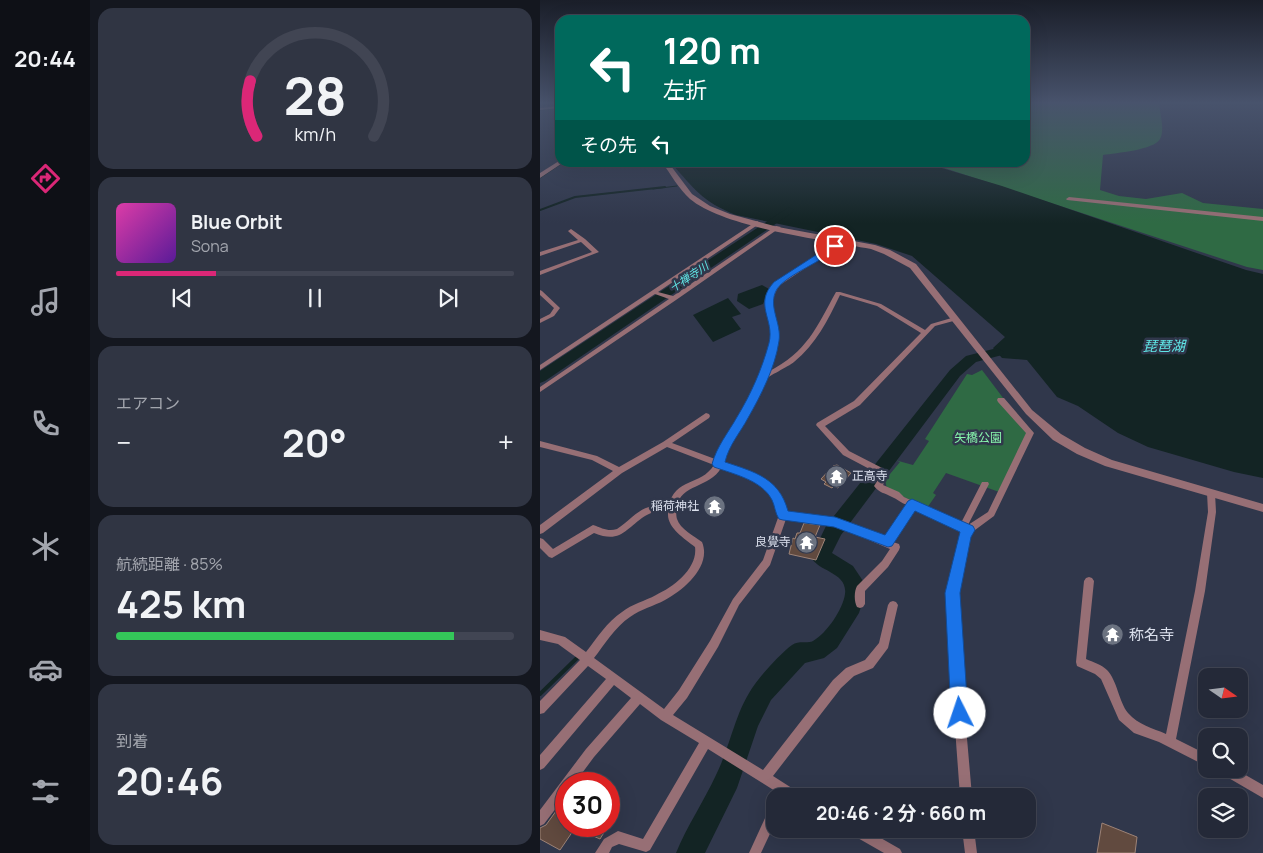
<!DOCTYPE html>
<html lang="ja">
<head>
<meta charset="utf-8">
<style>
  body { margin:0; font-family:Manrope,"Noto Sans JP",sans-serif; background:#303543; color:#f1f3f6; height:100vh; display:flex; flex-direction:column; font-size:19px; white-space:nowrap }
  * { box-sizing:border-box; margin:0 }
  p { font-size:16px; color:#a3a6ae }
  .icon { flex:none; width:28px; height:28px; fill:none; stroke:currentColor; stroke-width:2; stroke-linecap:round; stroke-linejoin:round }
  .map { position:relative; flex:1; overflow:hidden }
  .sheet { display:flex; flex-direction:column; gap:8px; padding:8px; background:#14171f; width:450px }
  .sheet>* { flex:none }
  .guide { position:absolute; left:15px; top:15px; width:475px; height:152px; border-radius:15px; box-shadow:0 5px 20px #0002,0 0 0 1px #414553; background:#00695c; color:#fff; overflow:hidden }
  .needle { width:32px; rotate:104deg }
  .buttons { position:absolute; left:658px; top:668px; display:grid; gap:10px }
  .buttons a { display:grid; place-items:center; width:50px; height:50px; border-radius:10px; background:#242938; box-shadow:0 5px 20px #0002,0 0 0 1px #414553; font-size:25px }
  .speed { position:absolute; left:15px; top:772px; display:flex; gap:10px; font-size:25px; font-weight:700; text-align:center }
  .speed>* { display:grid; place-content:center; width:65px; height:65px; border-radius:50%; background:#242938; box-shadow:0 5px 20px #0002,0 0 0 1px #414553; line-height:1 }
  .speed .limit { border:8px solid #d22; background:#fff; color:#111 }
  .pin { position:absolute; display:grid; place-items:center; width:42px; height:42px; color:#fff; margin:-21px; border:2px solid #fff; border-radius:50%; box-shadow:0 1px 5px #0007 }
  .me { position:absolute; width:55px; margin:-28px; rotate:356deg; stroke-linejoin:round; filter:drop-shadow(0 0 4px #0008) }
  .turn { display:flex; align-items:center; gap:18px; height:105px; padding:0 25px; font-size:22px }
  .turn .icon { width:65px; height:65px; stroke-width:2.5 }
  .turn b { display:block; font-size:35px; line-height:42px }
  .then { display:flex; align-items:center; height:48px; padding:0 25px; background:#0003; gap:10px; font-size:19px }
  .big { font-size:38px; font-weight:700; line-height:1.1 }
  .sheet .widget { flex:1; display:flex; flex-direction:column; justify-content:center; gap:8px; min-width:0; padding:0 18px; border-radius:15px; background:#303543 }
  .sheet .dial { align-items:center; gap:0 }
  .dial svg { height:130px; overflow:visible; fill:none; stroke:#414553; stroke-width:7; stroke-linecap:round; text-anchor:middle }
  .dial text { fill:#f1f3f6; stroke:none }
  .song { display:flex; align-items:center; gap:15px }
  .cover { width:60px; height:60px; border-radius:8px; background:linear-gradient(135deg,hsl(320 70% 55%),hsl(270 70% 35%)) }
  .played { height:5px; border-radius:2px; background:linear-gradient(90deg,#db2777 25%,#414553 25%) }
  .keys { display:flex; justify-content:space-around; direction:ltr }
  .heat { display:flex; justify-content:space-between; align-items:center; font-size:28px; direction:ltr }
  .charge { height:8px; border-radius:4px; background:linear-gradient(90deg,#34c759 85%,#414553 0) }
  .trip { position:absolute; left:226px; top:788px; width:270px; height:50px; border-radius:15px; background:#242938; box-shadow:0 5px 20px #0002,0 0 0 1px #414553; font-weight:700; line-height:50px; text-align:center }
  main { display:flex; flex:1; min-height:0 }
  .dock { display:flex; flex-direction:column; width:90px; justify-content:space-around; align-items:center; background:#0e1016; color:#a3a6ae }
  .dock .icon { width:35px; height:35px }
  .dock .active { color:#db2777 }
  .dock b { font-size:22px; color:#f1f3f6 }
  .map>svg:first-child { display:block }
</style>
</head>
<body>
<main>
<nav class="dock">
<b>20:44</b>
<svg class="icon active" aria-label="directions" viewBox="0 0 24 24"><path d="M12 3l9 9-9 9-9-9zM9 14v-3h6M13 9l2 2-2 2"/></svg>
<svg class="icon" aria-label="music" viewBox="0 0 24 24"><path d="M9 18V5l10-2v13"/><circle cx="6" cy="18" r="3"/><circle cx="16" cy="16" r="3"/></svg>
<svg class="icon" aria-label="phone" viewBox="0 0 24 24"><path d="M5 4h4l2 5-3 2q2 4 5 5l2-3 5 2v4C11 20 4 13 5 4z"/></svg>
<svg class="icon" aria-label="climate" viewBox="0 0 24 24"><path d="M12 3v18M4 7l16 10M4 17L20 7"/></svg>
<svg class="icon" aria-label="car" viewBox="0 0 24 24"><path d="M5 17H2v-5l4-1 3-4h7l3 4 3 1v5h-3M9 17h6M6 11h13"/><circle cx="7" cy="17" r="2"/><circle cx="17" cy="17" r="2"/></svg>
<svg class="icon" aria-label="filters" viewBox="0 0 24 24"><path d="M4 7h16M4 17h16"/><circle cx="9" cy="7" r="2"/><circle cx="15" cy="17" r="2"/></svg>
</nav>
<section class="sheet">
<div class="widget dial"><svg viewBox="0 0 100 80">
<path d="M14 69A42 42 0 1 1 86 69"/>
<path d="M14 69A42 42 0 0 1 10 35" stroke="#db2777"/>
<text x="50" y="56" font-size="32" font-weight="700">28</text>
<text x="50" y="72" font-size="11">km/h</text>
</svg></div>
<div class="widget">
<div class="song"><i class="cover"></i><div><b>Blue Orbit</b><p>Sona</p></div></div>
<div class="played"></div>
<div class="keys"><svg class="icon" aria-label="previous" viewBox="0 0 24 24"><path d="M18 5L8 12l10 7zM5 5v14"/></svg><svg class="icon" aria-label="pause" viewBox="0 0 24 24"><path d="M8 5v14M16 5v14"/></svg><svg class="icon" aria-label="next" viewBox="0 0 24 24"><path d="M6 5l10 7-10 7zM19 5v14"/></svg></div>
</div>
<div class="widget"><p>エアコン</p>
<div class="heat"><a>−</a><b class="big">20°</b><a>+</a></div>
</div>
<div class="widget"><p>航続距離 · 85%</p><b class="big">425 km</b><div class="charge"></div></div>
<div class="widget"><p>到着</p><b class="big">20:46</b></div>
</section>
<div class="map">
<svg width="723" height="853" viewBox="0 0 723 853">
  <rect width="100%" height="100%" fill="#30374b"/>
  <g fill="#2f6a44">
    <path d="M485,103H619C620,112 625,131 620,139C614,150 576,153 563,155L560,190L579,196L606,199L642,193L663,203L723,209V270L707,267L389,163L485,162Z"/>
    <polygon points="442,370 476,415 493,432 462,493 406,473 393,493 396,495 387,508 347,489 345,480 360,462 355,460 373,465 389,441 385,439 427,374 432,375"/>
  </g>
  <g fill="#132424">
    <path d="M131,163H385L462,186L706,270L723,274V478L694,472L608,447L578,433L538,406L517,397L487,360L462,358L453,348L465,337L372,256L336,244L196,215C161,201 155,189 131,163Z"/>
    <polygon points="222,285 229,289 223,304 209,309 197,301 198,294"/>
    <polygon points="188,298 201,314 192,317 201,329 173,342 153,315"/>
  </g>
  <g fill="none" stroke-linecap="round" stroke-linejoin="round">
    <g stroke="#132424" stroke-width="1">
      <polyline points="0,110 20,108"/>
      <polyline points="0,178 24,162"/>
      <polyline points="113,189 137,186"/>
    </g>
    <polyline stroke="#132424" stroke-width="2" points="0,210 35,197 125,187"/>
    <polyline stroke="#132424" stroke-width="4" points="0,694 37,658"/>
    <g fill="#132424" fill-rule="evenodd">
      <polygon points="249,207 254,210 253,212 5,381 0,383 0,371"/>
      <path d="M457,348L464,352L462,355L436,362L420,376L301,535L292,553L313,566L323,581L325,594L319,613L297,648L284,658L265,663L231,700L218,726L197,788L165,853H136C147,826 164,801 176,775C191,745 195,711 215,684C223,673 241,653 252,645C259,640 267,644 273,641C287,633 303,609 305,594C308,572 278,572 271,557L286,526L410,370L426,356Z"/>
    </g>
  </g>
  <g fill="#614a3f" stroke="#9d8377">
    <polygon points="297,465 311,473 298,488 294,486 292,488 284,484 286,482 281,479 293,466"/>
    <polygon points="264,523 280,525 275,537 285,539 276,560 249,554 253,538 255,539 257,533 260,533"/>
    <polygon points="24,800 26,826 68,826 60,839 35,828 20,850 0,839 0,828 6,825"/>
    <polygon points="562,823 597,837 595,853 557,853"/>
  </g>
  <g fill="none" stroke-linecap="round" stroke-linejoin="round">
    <g fill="#976f75" fill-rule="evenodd">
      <polygon points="20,106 20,108 0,110 0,108"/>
      <polygon points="217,221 220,223 219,224 118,292 133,296 236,226 241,227 136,300 0,392 0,387 129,299 115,294 0,370 0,365"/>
      <polygon points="31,229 45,239 59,252 0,275 0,271 52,252 41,242 0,256 0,252 38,240 29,232 28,231"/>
      <path d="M295,244L297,245V247L240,285C226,304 237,314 238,334C238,347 233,360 228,372C268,351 276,328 296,292H300L341,304L385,330L391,324L415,317L418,319L417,320L395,326L320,405L285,426L309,451L346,470L347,478L343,485L359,492L364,497L421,523L442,482H448L449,484L428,525L448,512L486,433L458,402L457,400L458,398H464L494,433L454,516L431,533L428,537L418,593L419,646L432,796H420L409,646L408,593L420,537L423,531L374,509L353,542L359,544L360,547L359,550L348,567L325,591V604L323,607L320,608L317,607C314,602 314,591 317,586L342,561L350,549L294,525L246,519L230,565L199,605L178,647L147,698L133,715L223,770L293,680L306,668L325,660L339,643L348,605L350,602L353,601L356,602L358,605L348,648L333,668L314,676L301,688L233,776L258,792L260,796H243L168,749L110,850L106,852L79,844L72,847L69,853H55L64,839L78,831L103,839L159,743L121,720L100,704L54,757L34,784H26V795L4,824L0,826V810L46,749L91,698L74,685L4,768L0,770V755L66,679L48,666L4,713L0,714V701L40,660L18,644L0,640V630L25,637L46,652C57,638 67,622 82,612C92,604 105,601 116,595C134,587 158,568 155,547C144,538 127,528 128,513C124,513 120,511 116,511C112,512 109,514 105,516C85,529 81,544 54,533L12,558L9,557L0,548V538L3,539L13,549L53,525C62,528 68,532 77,529C96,516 103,501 128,507C136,476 160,487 174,465L127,447L82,473L3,533L0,534V525L73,471L52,460L0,447V441L57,456L79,467L123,442L166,413L169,414L170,416L169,418L132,443L175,459C179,444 190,432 198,419C211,399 222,375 228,353C230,347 231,340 231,334C231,311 219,305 236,283ZM300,295L337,306L381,333L314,401L277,423L276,425L303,455L339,474V478L334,486C339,493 345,493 352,497C357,499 361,503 367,505L345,539L295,519L246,512C245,507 244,501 242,496C232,478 200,469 183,462C187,443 201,429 210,411C214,403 220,386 225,380C228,376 248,367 254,362C276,344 288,320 300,295ZM181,468L203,476L222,486L234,498L239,515L223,560L193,599L170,641L139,690L124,709L54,658C65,644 75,627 90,617C101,609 114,606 125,600C144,590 172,566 162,542C154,536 140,529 137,519C136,516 136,510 137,507C140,484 170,488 181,468Z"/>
      <polygon points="0,290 2,291 20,308 14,316 0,323 0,319 10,314 14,308 0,295"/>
      <path d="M671,490L674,491L675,493L676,512L665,591L636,739L666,754V766L619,742L594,733L579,720L561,679L555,674L537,666L536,662L544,581L546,578L549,577L552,578L554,581L546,659C553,662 562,665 567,670C577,680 579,702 588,713C598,725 613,728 626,734L655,591L668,512L667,493L668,491Z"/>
      <polygon points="678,769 695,769 723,785 723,798 680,773"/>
      <polygon points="235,803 235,823 221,853 209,853 231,805"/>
      <polygon points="307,829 325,829 360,849 362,853 344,853 309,833"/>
      <polygon points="422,829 434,829 437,853 425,853"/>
    </g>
    <g fill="#976f75" fill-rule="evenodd">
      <polygon points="19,161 24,162 0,178 0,173"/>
      <path d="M122,162H128L152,194L170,206L190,214L238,227L335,245L350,250L376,264L492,410L521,434L545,448L572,460L723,504V512L565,466L537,454L513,440L486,414L370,268L344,254L331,249C285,240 185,228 150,199C139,189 131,175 122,162Z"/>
      <polygon points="529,197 723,217 723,221 527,200 526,199"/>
    </g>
  </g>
  <linearGradient id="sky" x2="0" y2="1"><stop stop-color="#1a1e29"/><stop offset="0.46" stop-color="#48536c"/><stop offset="1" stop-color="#48536c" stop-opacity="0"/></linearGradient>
  <rect width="723" height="223" fill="url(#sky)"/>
  <path fill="#1a73e8" stroke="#114b97" d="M293,244L299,246C285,261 247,274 237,289C227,306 242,323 239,341C235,368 221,395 208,418C200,433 189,445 185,462C215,472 239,478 248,511L295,517L345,535L368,501L372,499L433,526L435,530L431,537L420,593L428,713L426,719L420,721L414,719L411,713L405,593L420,532L375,511L352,546L348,547L294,527L243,520L239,519C235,513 235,506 232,500C222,480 193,474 174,467L172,464C177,446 188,433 197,417C211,394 222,369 229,343C235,319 213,305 234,282Z"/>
  <defs>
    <symbol id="temple-disc" viewBox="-11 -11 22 22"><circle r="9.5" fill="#6b7280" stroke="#30374b"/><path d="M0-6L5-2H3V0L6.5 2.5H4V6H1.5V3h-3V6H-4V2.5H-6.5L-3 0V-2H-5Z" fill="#fff"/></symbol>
  </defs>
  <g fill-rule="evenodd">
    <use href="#temple-disc" x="284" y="464" width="25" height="25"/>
    <use href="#temple-disc" x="162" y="494" width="25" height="25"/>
    <use href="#temple-disc" x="254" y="530" width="25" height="25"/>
    <use href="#temple-disc" x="560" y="622" width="25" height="25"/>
  </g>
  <g text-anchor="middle" stroke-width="5" stroke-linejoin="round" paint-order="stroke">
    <g font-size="11" font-style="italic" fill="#60e7e7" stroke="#30374b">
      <text transform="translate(149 277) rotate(-34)" y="4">十禅寺川</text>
    </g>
    <g font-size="12" fill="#87f6ac" stroke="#30374b">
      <text x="438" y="442">矢橋公園</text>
    </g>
    <g font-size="12" fill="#dbe0ed" stroke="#30374b" text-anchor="end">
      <text x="312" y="480" text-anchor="start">正高寺</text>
      <text x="159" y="510">稲荷神社</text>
      <text x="251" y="546">良覺寺</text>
    </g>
    <g font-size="14" font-style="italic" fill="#60e7e7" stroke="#30374b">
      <text x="624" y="351">琵琶湖</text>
    </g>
    <g font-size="15" fill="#dbe0ed" stroke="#30374b" text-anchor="start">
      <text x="589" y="640">称名寺</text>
    </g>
  </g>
</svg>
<div class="buttons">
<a><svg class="needle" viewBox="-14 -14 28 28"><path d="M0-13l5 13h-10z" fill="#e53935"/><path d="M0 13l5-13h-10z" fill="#a3a6ae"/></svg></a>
<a><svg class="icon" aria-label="search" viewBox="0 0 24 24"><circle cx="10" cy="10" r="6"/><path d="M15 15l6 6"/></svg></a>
<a><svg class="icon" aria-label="layers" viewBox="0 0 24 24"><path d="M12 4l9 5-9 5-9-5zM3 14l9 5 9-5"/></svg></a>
</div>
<div class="speed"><div class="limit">30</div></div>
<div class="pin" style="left:295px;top:246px;background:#d93025"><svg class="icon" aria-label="arrive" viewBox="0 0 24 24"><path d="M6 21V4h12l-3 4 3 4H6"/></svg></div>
<svg class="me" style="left:420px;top:713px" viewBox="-20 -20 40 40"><circle r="19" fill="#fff"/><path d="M0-13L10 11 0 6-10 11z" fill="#1a73e8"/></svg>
<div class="trip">20:46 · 2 分 · 660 m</div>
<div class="guide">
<div class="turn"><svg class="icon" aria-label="left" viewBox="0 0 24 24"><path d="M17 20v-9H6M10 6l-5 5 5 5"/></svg><div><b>120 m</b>左折</div></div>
<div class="then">その先<svg class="icon" aria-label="left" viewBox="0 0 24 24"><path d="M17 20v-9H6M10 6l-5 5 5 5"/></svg></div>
</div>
</div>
</main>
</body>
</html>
